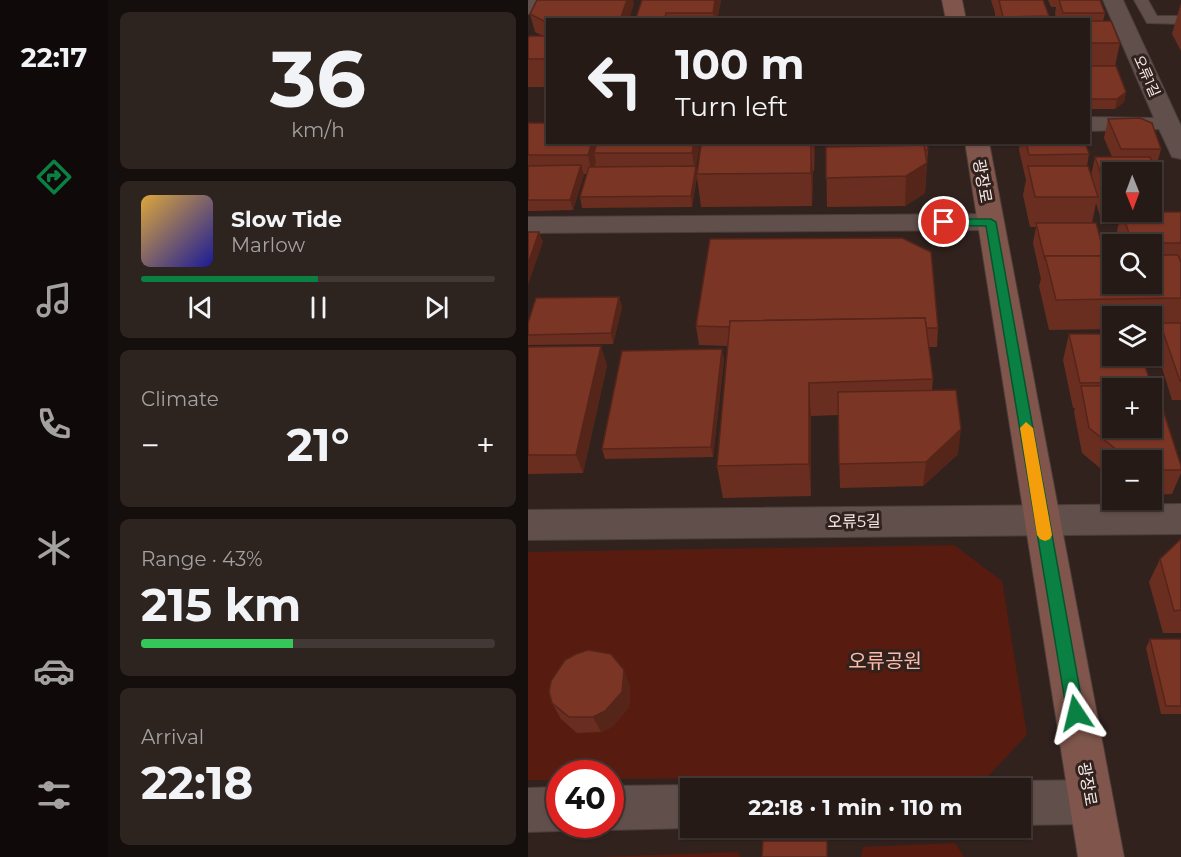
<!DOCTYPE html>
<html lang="en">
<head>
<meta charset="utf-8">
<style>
  body { margin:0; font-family:Montserrat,"Noto Sans KR",sans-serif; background:#2d231f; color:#f1f3f6; height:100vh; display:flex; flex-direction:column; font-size:22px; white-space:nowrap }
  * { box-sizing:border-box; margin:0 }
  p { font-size:20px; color:#a3a1a1 }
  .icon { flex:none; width:33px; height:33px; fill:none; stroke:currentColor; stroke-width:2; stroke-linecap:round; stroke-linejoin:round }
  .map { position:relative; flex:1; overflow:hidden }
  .drawer { display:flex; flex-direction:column; gap:12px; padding:12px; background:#140e0c; width:420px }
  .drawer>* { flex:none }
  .hud { position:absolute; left:18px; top:18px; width:544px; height:126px; border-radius:0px; box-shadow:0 2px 4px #0004,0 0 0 2px #423835; background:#251a16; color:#f1f3f6; overflow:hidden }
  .needle { width:39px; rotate:179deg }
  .tools { position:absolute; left:574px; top:162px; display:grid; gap:12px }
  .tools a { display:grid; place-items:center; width:60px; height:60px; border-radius:0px; background:#251a16; box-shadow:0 2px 4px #0004,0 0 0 2px #423835; font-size:30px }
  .speed { position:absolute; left:18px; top:760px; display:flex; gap:12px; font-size:30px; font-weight:700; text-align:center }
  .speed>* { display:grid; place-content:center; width:78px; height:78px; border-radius:50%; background:#251a16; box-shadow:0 2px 4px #0004,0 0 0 2px #423835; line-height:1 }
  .speed .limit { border:9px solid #d22; background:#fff; color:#111 }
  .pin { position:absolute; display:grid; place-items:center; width:51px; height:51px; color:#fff; margin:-26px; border:3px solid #fff; border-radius:50%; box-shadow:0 2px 6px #0007 }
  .me { position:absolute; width:66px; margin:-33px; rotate:350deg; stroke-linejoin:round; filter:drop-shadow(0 0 4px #0008) }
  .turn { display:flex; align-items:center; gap:21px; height:126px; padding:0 30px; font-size:27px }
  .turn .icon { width:78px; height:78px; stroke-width:2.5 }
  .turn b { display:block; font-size:42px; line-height:51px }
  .big { font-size:45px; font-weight:700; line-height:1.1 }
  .drawer .tile { flex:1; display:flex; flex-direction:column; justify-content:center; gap:9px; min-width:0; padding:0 21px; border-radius:9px; background:#2d231f }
  .drawer .dial { align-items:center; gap:0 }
  .dial b { font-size:78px; line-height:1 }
  .song { display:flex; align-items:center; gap:18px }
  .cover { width:72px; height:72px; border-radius:9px; background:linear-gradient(135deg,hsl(40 70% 55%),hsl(240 70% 35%)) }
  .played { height:6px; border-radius:3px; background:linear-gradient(90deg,#0b8043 50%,#423835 50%) }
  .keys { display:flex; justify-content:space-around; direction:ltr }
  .heat { display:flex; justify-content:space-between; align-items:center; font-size:33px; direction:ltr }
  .charge { height:9px; border-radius:4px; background:linear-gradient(90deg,#34c759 43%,#423835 0) }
  .trip { position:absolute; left:152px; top:778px; width:351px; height:60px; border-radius:0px; background:#251a16; box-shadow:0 2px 4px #0004,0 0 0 2px #423835; font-weight:700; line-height:60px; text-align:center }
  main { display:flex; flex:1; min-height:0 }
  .tabs { display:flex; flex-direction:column; width:108px; justify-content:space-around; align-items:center; background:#0f0a09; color:#a3a1a1 }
  .tabs .icon { width:42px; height:42px }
  .tabs .on { color:#0b8043 }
  .tabs b { font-size:27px; color:#f1f3f6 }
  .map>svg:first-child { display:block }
</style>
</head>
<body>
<main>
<nav class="tabs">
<b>22:17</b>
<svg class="icon on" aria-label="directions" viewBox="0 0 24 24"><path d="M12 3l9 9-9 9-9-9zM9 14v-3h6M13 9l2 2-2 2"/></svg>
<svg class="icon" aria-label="music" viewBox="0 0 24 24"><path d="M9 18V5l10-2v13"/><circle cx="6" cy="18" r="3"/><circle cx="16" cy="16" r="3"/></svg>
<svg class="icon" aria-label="phone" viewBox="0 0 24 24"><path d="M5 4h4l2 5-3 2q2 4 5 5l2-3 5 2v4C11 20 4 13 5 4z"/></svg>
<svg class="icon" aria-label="climate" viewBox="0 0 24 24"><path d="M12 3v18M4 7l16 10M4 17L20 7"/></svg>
<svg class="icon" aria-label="car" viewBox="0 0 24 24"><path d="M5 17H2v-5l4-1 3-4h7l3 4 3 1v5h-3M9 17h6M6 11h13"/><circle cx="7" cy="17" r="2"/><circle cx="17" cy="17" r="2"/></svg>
<svg class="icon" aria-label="filters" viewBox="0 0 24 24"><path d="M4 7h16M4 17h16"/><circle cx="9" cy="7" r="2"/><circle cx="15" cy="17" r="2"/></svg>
</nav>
<section class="drawer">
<div class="tile dial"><b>36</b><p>km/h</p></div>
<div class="tile">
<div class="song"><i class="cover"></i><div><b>Slow Tide</b><p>Marlow</p></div></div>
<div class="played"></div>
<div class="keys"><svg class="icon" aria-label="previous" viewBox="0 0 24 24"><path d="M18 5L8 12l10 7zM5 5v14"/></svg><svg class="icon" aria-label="pause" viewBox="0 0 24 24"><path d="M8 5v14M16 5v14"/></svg><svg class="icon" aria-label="next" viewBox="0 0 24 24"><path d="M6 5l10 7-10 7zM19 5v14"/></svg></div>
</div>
<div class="tile"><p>Climate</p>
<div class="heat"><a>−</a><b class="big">21°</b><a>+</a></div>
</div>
<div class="tile"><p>Range · 43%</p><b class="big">215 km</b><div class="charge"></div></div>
<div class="tile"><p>Arrival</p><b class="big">22:18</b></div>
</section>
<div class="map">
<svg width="653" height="857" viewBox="0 0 653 857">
  <rect width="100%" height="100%" fill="#31221e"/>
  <g fill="#571c0f">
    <polygon points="426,545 474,581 499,735 460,776 83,779 82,774 32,774 31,780 0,780 0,552"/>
    <polygon points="427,843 436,857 333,857 335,847"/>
    <polygon points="211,852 212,857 70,857"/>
  </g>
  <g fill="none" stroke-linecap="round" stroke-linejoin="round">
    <defs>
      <polygon id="lane" points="606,0 620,0 629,16 653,16 653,24 619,23"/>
      <g id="street">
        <polygon points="0,0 14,0 7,12 0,14"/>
        <polygon points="575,0 595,0 653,126 653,159 644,157 631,129 561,131 561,117 626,118"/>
        <polygon points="463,214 472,216 476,222 472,228 463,230 0,233 0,217"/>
        <polygon points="653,504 653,534 0,540 0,510"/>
        <polygon points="563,780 579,786 585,802 579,818 563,824 492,825 492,789 475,789 492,781"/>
        <polygon points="162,785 173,789 162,789 162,828 165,828 82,830 69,825 82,825 82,786"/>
        <polygon points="32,787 32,825 47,825 32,831 0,832 0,788"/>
      </g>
      <g id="secondary">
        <polygon points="414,0 434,0 438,20 418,20"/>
        <polygon points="437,142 461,142 596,857 550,857"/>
      </g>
    </defs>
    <use href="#lane" stroke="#493d3a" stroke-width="2"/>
    <use href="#street" stroke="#493d3a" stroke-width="2"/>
    <use href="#secondary" stroke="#493d3a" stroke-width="2"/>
    <use href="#lane" fill="#604f4b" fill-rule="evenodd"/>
    <use href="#street" fill="#604f4b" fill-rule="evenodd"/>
    <use href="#secondary" fill="#80564c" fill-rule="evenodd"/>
  </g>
  <g fill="#6a2e20" fill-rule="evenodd">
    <polygon points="114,0 193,0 189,20 108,20"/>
    <polygon points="463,0 515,0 521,16 521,20 467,20 467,13"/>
    <polygon points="520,0 572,0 577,13 575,21 592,43 587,66 598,92 596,102 587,109 561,109 561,20 529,20 527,14 528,7 523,7"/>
    <polygon points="653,3 653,51 644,34"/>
    <polygon points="106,4 20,20 20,87 0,87 0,37 15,36 7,32 2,14"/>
    <path d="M580,119L633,149L628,168H626L635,189L628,212H653V400H644L626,342L630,328H624V316H585V329L521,330L511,286L513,279L505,243L508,227H502L495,195L498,180L491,150L492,142H557L561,154L559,166L563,176L567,157H584L576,138ZM585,172H624V212H585ZM568,203L572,216L593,215L589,231L593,244H624V284L577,256L564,223Z"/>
    <polygon points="0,123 20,142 172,142 168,166 169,172 176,145 176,142 287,142 286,171 285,171 284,206 173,207 169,177 164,207 54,208 52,197 59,174 55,174 56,175 45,210 0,211"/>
    <polygon points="298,147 400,150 397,193 377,206 299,207"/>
    <polygon points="91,297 94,307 85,344 0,345 0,323"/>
    <polygon points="168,326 410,328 409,347 401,347 405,379 404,390 430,454 395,486 312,488 310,415 283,416 283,496 195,498 189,466 200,346 171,345"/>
    <polygon points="541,334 622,382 621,386 653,466 653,473 644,494 624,495 624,460 585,460 585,479 554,453 546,412 547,408 545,408 535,360"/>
    <polygon points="0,347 79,365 55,473 0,474"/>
    <polygon points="194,349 196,360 185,457 77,459 74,449"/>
    <polygon points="653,539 653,633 635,633 621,582 632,559"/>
    <polygon points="622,639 653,639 653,714 633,714 618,648"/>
    <polygon points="102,686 101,707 84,727 73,732 49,733 33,719 24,703"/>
  </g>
  <g fill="#56251a">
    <polygon points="99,0 105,0 106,4 101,20 92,20"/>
    <polygon points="187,0 193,0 189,20 186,20 185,13"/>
    <polygon points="598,92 596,102 587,109 589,99"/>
    <polygon points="64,142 74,142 66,153 68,162 64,174 60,155"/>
    <polygon points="166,142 172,142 168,166 169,177 164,207 163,196 167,171 164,153"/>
    <polygon points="285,142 287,142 286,171"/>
    <polygon points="283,144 285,176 284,206 283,173"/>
    <polygon points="399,163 397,193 377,206 378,176"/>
    <polygon points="53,165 56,175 45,210 42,200"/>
    <polygon points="11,232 15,242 0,285 0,264"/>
    <polygon points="91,297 94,307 85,344 83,333"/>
    <polygon points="73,346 79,365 55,473 48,455"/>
    <polygon points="194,349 196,360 185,457 183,447"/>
    <polygon points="281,383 283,416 283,496 281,464"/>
    <polygon points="433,429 430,454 395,486 398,462"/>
    <polygon points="96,670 102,686 101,707 84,727 73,732 65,717"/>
  </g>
  <g fill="#7b3525" stroke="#56251a" stroke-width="1.5" fill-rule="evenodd">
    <polygon points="9,0 99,0 92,20 20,20 20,23 2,14"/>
    <polygon points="114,0 187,0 185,13 138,13 137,18 108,18"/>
    <polygon points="471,0 515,0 521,16 475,17"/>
    <polygon points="531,0 572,0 577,13 535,13"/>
    <polygon points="561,21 583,21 592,43 561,43"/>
    <polygon points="3,36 20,36 20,59 0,59 0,37"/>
    <polygon points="561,66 588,66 598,92 589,99 561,99"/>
    <polygon points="612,118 624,123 633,149 593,149 580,119"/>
    <polygon points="0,123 20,123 20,142 64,142 60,155 0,155"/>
    <polygon points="69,142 166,142 164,153 66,153"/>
    <polygon points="302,142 399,142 400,150 397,150 396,145 302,147"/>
    <polygon points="498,142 557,142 561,154 501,155"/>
    <polygon points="283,144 283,173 169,174 173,145"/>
    <polygon points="396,145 399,163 378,176 298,178 298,147"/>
    <polygon points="567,157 622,157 635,189 624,189 624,172 585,172 585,190 579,191"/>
    <polygon points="53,165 42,200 0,200 0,166"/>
    <polygon points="168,166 163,196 52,197 61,167"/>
    <polygon points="500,166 560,166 570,197 507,197"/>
    <polygon points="594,212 653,212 653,243 604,243"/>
    <polygon points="508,223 568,223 577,256 517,256 517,260"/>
    <polygon points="0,232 11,232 0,264"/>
    <polygon points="374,238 403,252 410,328 398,328 397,318 202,321 202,327 168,326 182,239"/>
    <polygon points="624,255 650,255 653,263 653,298 528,300 517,256 585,256 585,284 624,284"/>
    <polygon points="91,297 83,333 0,335 0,323 8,298"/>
    <polygon points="397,318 405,379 281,383 281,464 189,466 202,321"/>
    <polygon points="632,323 653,323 653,381 652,381"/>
    <polygon points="541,334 585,334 585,356 614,356 622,382 552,383"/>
    <polygon points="73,346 48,455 0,455 0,347"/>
    <polygon points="194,349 183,447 74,449 94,351"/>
    <path d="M627,385L653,466V470H624V460H602L561,428L553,386ZM585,388H624V428H585Z"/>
    <polygon points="428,390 433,429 398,462 311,464 310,392"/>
    <polygon points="653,539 653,610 646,611 632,559"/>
    <polygon points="622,639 653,639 653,706 638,706"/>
    <polygon points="60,650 83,654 96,670 94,692 77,711 65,717 41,717 24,703 21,692 23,681 37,660 48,654"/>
    <polygon points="235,841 299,841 299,857 234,857"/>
  </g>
  <polygon fill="#0b8043" stroke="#07532c" stroke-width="1.5" points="416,219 463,219 468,222 556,713 554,719 548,721 542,719 539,713 458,226 413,225 413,220"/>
  <polygon fill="#f59e0b" points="498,422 505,428 524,535 522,539 517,541 512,539 509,535 492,428"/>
  <g text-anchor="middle" stroke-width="6" stroke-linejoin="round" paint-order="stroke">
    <g font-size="14" fill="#f8edeb" stroke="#31221e">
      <text transform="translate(619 76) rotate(66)" y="5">오류1길</text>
    </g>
    <g font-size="16" fill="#f8edeb" stroke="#31221e">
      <text transform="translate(455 181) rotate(80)" y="6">광장로</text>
      <text transform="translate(326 521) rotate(-1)" y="6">오류5길</text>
      <text transform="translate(560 784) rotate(80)" y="6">광장로</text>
    </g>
    <g font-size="20" fill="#fcbbab" stroke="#31221e">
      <text x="357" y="668">오류공원</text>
    </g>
  </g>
</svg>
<div class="tools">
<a><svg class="needle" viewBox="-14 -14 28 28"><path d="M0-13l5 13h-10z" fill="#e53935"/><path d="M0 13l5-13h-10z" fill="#a3a1a1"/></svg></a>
<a><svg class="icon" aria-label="search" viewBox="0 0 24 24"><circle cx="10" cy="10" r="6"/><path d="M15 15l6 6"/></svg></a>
<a><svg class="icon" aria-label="layers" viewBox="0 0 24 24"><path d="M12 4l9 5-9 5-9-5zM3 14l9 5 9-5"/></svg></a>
<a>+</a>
<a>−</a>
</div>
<div class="speed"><div class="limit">40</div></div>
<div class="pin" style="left:416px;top:222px;background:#d93025"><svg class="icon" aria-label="arrive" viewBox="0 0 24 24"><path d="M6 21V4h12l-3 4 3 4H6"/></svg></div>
<svg class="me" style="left:548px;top:713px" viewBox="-20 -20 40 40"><path d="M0-17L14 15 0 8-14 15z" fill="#0b8043" stroke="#fff" stroke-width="4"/></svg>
<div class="trip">22:18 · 1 min · 110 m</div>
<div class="hud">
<div class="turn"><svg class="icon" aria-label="left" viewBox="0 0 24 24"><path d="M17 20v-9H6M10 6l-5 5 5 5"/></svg><div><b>100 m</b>Turn left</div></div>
</div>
</div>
</main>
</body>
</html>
